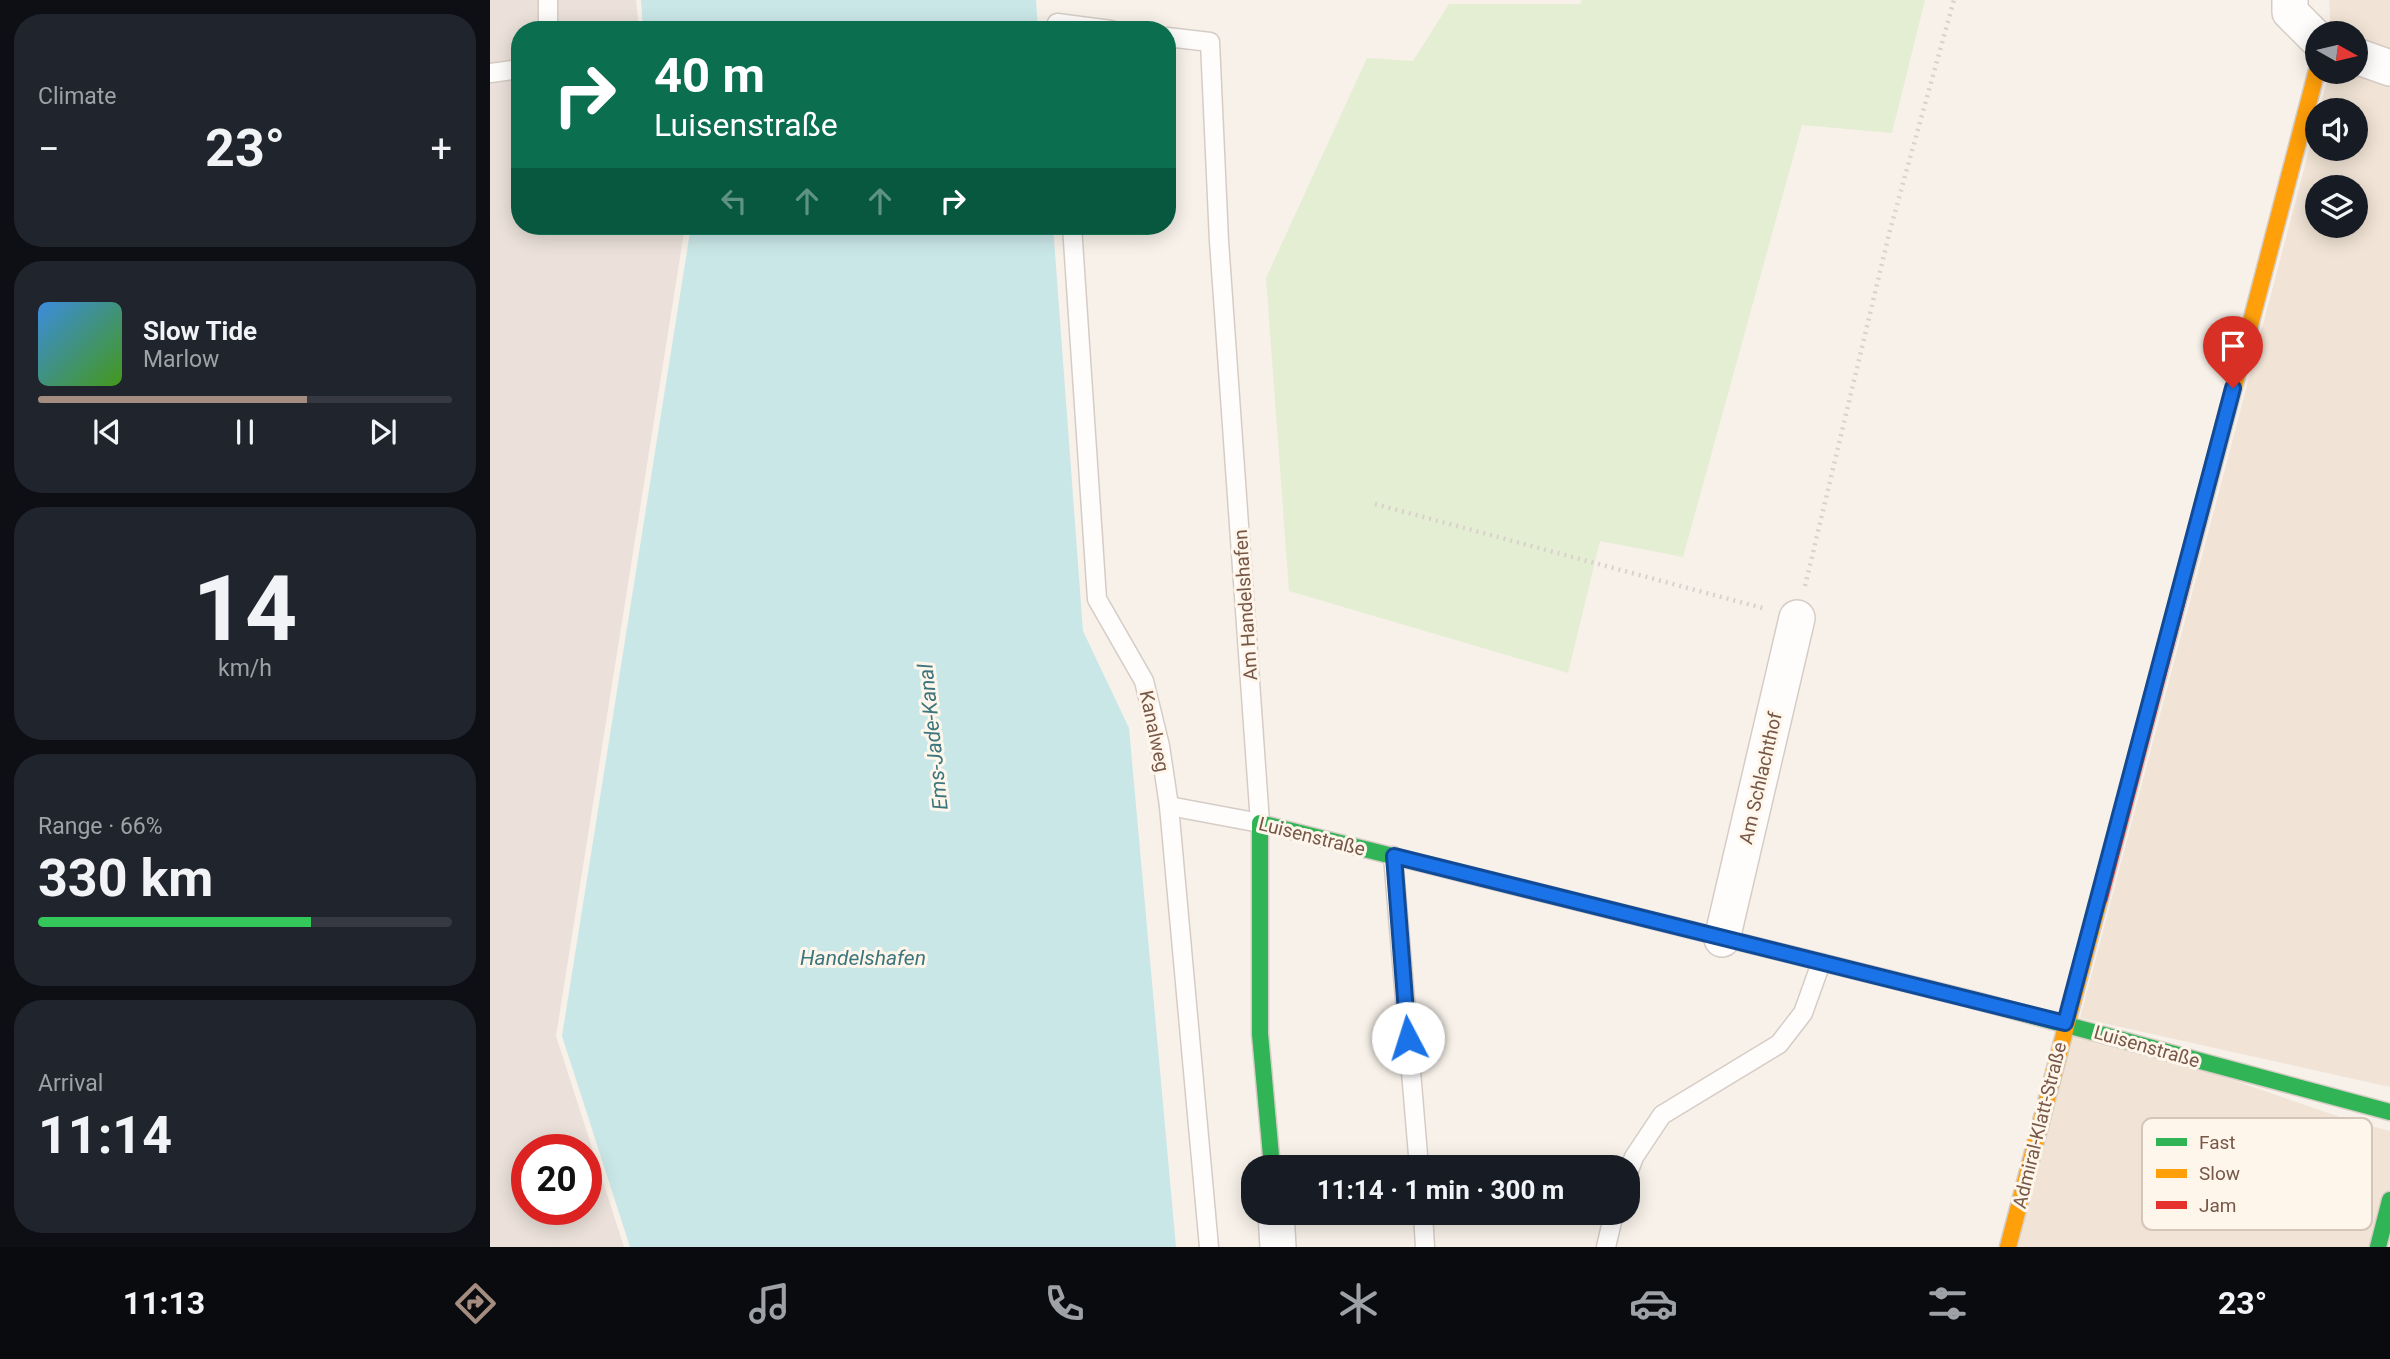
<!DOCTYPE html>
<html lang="en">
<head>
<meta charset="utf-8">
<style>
  body { margin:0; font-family:Roboto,sans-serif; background:#20242c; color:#f1f3f6; height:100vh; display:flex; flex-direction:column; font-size:26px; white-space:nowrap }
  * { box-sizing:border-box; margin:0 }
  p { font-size:23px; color:#9ea1a6 }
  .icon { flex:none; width:38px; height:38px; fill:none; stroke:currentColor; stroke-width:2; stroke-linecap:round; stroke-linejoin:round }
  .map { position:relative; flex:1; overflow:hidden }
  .sheet { display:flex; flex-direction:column; gap:14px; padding:14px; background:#0d0f14; width:490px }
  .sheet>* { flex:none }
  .banner { position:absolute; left:21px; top:21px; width:665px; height:214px; border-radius:28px; box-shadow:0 4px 18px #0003; background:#0b6e4f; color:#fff; overflow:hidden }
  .needle { width:46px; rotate:98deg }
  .controls { position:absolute; left:1815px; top:21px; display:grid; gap:14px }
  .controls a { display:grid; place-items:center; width:63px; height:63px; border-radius:50%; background:#171b24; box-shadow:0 4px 18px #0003; font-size:35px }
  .speed { position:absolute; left:21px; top:1134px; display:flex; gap:14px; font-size:35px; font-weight:700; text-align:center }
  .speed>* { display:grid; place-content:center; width:91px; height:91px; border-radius:50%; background:#171b24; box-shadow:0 4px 18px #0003; line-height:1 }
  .speed .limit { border:10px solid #d22; background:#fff; color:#111 }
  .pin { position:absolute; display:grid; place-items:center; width:60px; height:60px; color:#fff; margin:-72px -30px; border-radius:50% 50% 50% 0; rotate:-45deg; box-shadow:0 0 7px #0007 }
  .pin .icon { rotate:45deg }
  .me { position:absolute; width:77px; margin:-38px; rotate:355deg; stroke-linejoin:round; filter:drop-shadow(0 0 5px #0008) }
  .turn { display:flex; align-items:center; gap:24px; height:147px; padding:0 28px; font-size:32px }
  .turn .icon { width:91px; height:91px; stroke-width:2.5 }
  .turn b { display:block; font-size:49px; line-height:60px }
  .lanes { display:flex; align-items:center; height:66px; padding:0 28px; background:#0003; justify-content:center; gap:35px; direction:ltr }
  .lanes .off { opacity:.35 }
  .big { font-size:52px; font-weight:700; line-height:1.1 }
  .sheet .tile { flex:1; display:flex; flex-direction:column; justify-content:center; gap:10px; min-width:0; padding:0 24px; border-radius:28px; background:#20242c }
  .sheet .dial { align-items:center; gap:0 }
  .dial b { font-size:91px; line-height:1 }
  .song { display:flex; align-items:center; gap:21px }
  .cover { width:84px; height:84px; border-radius:10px; background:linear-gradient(135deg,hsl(210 70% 55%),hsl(100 70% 35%)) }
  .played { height:7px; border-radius:4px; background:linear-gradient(90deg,#a48d80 65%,#363941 65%) }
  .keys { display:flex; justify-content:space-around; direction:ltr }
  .heat { display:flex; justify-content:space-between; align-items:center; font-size:38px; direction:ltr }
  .charge { height:10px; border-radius:5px; background:linear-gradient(90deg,#34c759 66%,#363941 0) }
  .trip { position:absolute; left:751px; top:1155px; width:399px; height:70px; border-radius:28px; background:#171b24; box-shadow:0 4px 18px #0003; font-weight:700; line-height:70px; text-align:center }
  .tabs { display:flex; height:112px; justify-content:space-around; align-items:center; background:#090b0e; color:#9ea1a6 }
  .tabs .icon { width:49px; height:49px }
  .tabs .selected { color:#a48d80 }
  .tabs b { font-size:32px; color:#f1f3f6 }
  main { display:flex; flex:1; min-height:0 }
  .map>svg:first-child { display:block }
</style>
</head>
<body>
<main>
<section class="sheet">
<div class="tile"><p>Climate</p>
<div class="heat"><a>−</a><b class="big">23°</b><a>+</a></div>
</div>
<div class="tile">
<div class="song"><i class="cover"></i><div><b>Slow Tide</b><p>Marlow</p></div></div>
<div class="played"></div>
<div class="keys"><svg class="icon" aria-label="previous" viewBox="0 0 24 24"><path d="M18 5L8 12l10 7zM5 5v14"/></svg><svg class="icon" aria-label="pause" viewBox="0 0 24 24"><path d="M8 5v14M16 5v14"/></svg><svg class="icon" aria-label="next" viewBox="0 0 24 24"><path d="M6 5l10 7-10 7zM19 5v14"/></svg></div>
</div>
<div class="tile dial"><b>14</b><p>km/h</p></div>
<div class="tile"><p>Range · 66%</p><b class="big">330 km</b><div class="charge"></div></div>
<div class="tile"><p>Arrival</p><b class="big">11:14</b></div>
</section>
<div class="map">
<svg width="1900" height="1247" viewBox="0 0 1900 1247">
  <rect width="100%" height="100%" fill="#f7f1e9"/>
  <g fill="#f1e4d6" fill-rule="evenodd">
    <path d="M1839,0H1900V1087L1590,1018L1827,120V149H1866V110H1829L1840,72H1866V33H1841ZM1827,187H1866V226H1827Z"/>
    <polygon points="1573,1022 1862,1121 1900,1131 1900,1247 1518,1247"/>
  </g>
  <path fill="#ebe1da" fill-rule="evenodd" d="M0,0H146L149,30H30V226H195L66,1036L134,1247H0ZM37,1150H96V1209H37Z"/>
  <polygon fill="#e4eed3" points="1092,0 1435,0 1402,133 1312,125 1193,557 1110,541 1078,673 799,591 776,278 877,58 923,61 959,4 1090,4"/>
  <g fill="#cae7e8">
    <polygon points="151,0 546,0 548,30 153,30"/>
    <polygon points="201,226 563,226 593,631 639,728 686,1247 140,1247 72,1036"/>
  </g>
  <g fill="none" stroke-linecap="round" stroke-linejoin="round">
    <defs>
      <g id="lane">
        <polyline points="58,0 58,30"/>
        <polyline points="567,30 567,23 621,30"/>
        <polyline points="677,37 720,42 729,241 770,823 679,806"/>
        <polyline points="0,73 30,69"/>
        <polyline points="582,226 607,599 654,681 670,746 679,806 719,1247"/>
        <polyline points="903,856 929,1167"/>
        <polyline points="1138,1173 1144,1157 1172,1115 1289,1044 1313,1013 1331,963"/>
        <polyline points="933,1213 935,1247"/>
        <polyline points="1116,1247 1124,1213"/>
      </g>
      <g id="street">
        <polyline points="1800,0 1800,12 1827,39"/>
        <polyline points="1866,56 1900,68"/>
        <polyline points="1232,939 1307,618"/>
        <polyline points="786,1213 788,1247"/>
      </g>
      <g id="fast">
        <polyline points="1484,1000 1900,1112"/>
        <polyline points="782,1167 770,1034 770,823 991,878"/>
        <polyline points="1888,1247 1900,1200"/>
      </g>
      <g id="slow">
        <polyline points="1693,581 1827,70"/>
        <polyline points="991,878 1484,1000"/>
        <polyline points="1518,1247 1610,898"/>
      </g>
      <polyline id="jam" points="1610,898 1693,581"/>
    </defs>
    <use href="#lane" stroke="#d6ccc6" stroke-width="21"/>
    <use href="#street" stroke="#d6ccc6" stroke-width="38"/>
    <use href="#fast" stroke="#d7cdc6" stroke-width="19"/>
    <use href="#slow" stroke="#d7cdc6" stroke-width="19"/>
    <use href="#jam" stroke="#d7cdc6" stroke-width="19"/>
    <g stroke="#dad1cc" stroke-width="4.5" stroke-dasharray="2 5" stroke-linecap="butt">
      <polyline points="885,504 1276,609"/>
      <polyline points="1315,586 1400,230 1464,0"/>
    </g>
    <use href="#lane" stroke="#fefdfc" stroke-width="18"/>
    <use href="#street" stroke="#fefdfc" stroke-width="35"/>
    <use href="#fast" stroke="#30b455" stroke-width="16"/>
    <use href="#slow" stroke="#ff9f0a" stroke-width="16"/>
    <use href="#jam" stroke="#e5322d" stroke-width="16"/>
  </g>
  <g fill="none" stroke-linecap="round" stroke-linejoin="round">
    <defs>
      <polyline id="route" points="918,1038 904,856 1575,1023 1743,388"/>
    </defs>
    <use href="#route" stroke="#114b97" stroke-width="18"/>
    <use href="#route" stroke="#1a73e8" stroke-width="12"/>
  </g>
  <g text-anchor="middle" stroke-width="6" stroke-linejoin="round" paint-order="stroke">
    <g font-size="19" fill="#775748" stroke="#fff6eb">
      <text transform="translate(755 605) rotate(-94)" y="7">Am Handelshafen</text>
      <text transform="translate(665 731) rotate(78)" y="7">Kanalweg</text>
      <text transform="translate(1270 778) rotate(-77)" y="7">Am Schlachthof</text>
      <text transform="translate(822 836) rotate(14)" y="7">Luisenstraße</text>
      <text transform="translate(1657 1046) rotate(16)" y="7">Luisenstraße</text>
      <text transform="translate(1549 1125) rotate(-76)" y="7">Admiral-Klatt-Straße</text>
    </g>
    <g font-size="21" font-style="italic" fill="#3b757d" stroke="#fff6eb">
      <text transform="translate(443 737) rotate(-96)" y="7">Ems-Jade-Kanal</text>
      <text x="373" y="965">Handelshafen</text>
    </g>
  </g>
  <rect x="1652" y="1118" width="230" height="112" rx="10" fill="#fff6eb" stroke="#d6c6ba" stroke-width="2"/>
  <rect x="1666" y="1138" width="31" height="8" fill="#30b455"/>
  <rect x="1666" y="1169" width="31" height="9" fill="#ff9f0a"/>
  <rect x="1666" y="1201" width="31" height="8" fill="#e5322d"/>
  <g font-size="19" fill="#775748">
    <text x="1709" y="1149">Fast</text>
    <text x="1709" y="1180">Slow</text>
    <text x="1709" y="1212">Jam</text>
  </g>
</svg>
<div class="controls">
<a><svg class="needle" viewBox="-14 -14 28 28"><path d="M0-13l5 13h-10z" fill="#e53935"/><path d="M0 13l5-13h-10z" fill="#9ea1a6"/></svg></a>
<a><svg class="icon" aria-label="sound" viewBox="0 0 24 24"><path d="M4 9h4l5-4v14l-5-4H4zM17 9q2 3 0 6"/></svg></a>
<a><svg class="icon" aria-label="layers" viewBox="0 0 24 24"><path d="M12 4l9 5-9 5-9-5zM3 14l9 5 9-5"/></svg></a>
</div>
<div class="speed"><div class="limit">20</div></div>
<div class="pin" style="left:1743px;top:388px;background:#d93025"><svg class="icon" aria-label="arrive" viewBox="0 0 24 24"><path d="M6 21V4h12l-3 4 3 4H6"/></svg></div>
<svg class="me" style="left:918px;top:1038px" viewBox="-20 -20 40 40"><circle r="19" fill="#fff"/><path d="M0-13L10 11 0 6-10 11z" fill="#1a73e8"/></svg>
<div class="trip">11:14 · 1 min · 300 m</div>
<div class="banner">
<div class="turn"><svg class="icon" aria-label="right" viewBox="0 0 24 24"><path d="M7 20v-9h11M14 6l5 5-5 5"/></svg><div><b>40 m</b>Luisenstraße</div></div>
<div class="lanes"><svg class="icon off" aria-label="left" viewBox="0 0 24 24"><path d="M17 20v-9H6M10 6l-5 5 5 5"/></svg><svg class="icon off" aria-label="ahead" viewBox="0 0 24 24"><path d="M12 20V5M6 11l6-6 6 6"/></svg><svg class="icon off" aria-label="ahead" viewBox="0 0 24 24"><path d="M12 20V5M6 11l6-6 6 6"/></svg><svg class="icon" aria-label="right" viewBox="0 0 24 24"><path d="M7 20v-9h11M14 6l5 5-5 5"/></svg></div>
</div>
</div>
</main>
<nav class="tabs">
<b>11:13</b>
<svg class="icon selected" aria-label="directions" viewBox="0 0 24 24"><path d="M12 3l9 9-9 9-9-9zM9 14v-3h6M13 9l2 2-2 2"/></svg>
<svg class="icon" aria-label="music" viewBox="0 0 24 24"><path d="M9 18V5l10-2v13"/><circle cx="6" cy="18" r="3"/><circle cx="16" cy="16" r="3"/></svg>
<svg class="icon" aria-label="phone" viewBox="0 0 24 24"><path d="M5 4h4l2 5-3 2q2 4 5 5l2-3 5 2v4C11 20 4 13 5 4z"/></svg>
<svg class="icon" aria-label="climate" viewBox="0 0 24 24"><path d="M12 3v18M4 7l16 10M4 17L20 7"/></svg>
<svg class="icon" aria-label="car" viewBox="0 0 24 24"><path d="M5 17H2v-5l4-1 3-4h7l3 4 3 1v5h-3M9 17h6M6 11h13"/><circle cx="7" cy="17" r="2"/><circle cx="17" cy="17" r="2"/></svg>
<svg class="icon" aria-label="filters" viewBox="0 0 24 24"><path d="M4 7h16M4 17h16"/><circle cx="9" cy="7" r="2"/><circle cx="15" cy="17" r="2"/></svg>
<b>23°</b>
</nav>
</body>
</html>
